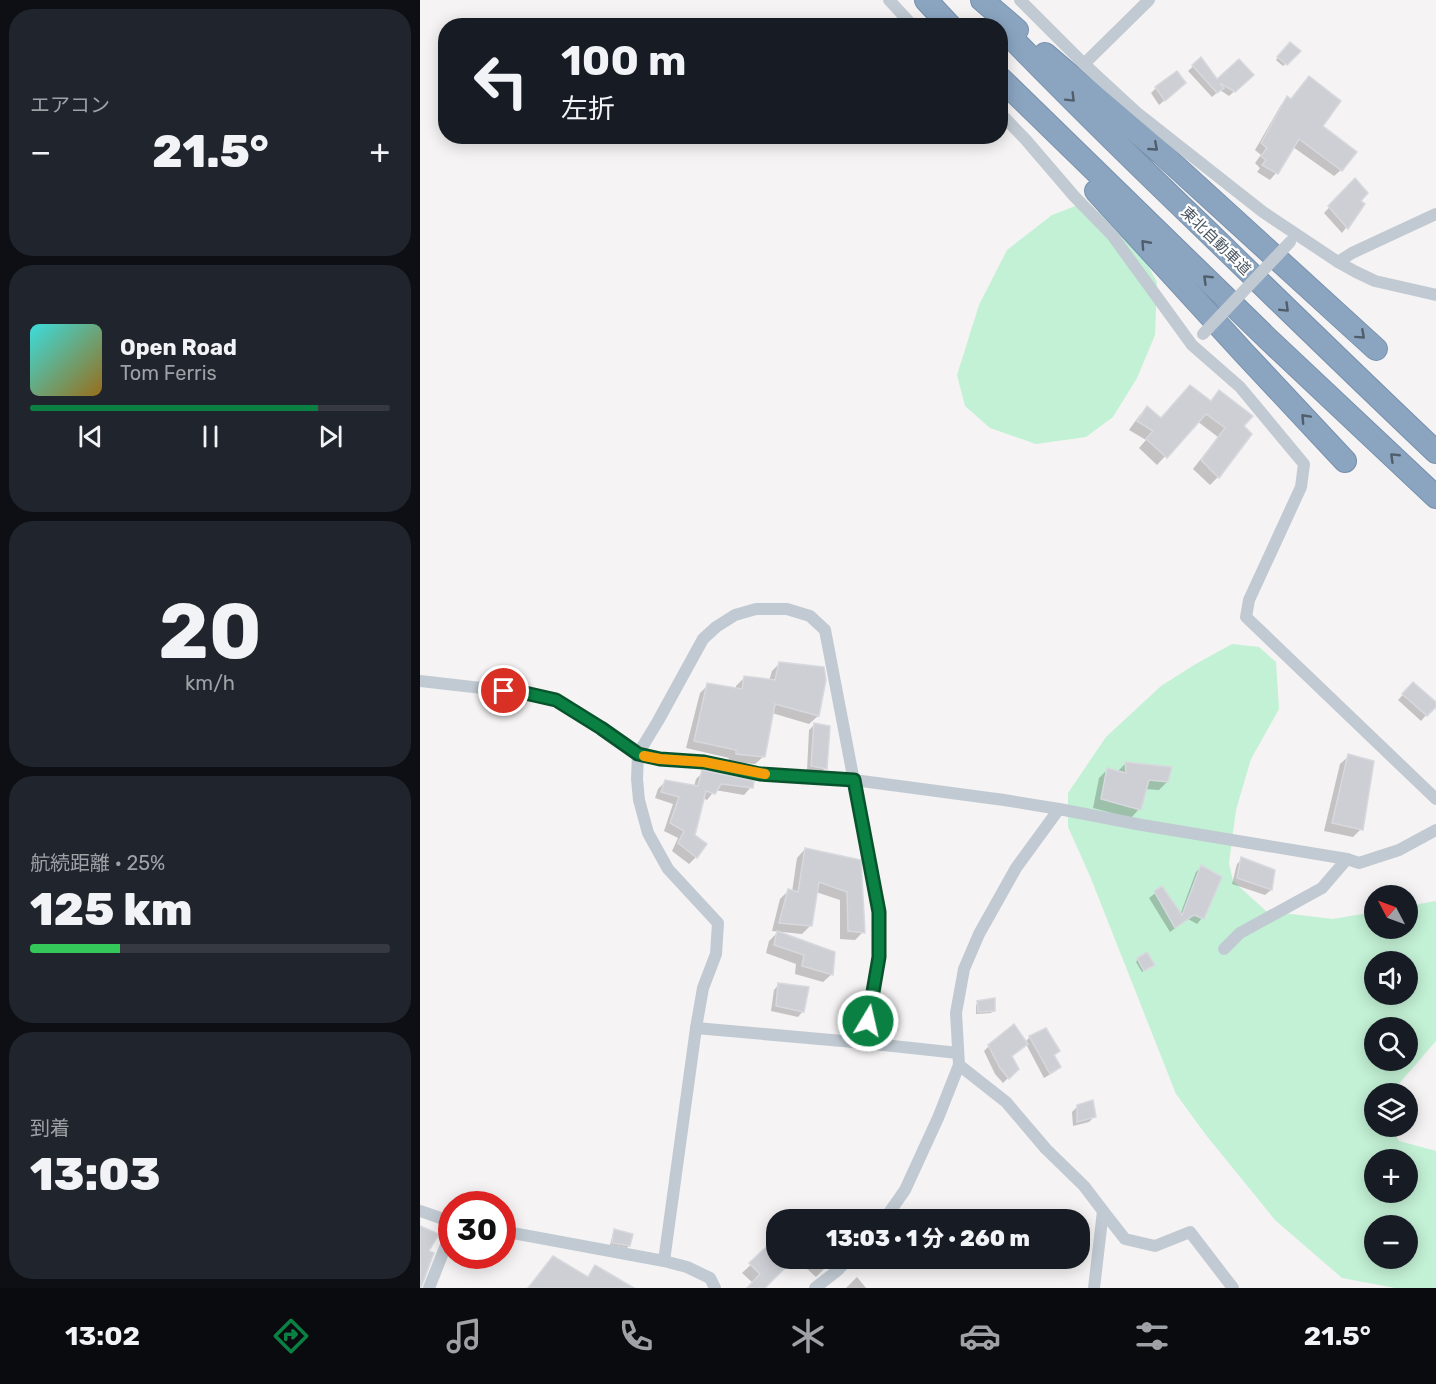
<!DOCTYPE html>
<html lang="ja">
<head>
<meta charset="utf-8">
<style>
  body { margin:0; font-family:Rubik,"Noto Sans JP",sans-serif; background:#20242c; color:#f1f3f6; height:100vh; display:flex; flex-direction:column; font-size:22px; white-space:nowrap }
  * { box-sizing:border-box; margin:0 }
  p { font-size:20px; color:#9ea1a6 }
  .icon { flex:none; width:33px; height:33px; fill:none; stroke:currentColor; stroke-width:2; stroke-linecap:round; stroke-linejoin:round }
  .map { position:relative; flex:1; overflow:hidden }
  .side { display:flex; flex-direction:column; gap:9px; padding:9px; background:#0d0f14; width:420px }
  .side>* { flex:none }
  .guide { position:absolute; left:18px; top:18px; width:570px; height:126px; border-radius:24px; box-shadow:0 3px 15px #0003; background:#171b24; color:#f1f3f6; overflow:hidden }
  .needle { width:39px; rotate:311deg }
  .fabs { position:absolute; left:944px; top:885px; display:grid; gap:12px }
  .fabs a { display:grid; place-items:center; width:54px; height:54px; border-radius:50%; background:#171b24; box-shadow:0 3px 15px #0003; font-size:30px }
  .speed { position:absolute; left:18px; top:1191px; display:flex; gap:12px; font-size:30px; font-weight:700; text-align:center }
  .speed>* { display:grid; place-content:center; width:78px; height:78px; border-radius:50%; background:#171b24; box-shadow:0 3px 15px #0003; line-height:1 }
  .speed .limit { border:9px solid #d22; background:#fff; color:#111 }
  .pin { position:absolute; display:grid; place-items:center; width:51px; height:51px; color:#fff; margin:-26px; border:3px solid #fff; border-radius:50%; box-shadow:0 2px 6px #0007 }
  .me { position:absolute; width:66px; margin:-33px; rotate:9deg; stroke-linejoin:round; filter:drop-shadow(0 0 4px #0008) }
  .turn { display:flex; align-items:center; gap:21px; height:126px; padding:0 24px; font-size:27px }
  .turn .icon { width:78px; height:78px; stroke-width:2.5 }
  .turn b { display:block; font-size:42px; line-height:51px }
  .big { font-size:45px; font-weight:800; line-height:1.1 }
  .side .widget { flex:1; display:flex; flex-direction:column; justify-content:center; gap:9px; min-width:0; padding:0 21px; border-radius:24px; background:#20242c }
  .side .dial { align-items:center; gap:0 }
  .dial b { font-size:78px; line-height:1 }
  .song { display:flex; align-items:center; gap:18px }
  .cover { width:72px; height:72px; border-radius:9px; background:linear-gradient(135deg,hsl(180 70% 55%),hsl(40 70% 35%)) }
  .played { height:6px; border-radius:3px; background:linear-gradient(90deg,#0b8043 80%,#363941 80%) }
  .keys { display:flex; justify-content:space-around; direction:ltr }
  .heat { display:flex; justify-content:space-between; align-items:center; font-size:33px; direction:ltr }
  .charge { height:9px; border-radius:4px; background:linear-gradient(90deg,#34c759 25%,#363941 0) }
  .trip { position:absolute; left:346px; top:1209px; width:324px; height:60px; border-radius:24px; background:#171b24; box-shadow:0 3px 15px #0003; font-weight:800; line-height:60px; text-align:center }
  .tabs { display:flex; height:96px; justify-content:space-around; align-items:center; background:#090b0e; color:#9ea1a6 }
  .tabs .icon { width:42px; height:42px }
  .tabs .current { color:#0b8043 }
  .tabs b { font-size:27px; color:#f1f3f6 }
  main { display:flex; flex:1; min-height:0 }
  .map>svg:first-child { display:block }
</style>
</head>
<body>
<main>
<section class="side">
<div class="widget"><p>エアコン</p>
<div class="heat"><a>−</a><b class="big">21.5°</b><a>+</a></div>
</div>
<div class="widget">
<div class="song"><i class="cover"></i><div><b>Open Road</b><p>Tom Ferris</p></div></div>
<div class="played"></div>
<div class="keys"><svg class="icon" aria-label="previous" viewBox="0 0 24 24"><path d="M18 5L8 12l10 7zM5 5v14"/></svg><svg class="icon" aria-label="pause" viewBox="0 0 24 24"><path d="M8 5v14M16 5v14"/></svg><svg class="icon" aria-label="next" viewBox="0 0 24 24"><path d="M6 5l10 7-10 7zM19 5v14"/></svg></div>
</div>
<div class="widget dial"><b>20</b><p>km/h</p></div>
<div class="widget"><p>航続距離 · 25%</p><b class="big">125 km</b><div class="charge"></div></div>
<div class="widget"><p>到着</p><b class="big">13:03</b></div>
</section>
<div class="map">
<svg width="1016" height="1288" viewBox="0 0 1016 1288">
  <rect width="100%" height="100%" fill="#f5f3f3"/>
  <g fill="#c3f1d5" fill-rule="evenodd">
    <polygon points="663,203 682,214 716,244 737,282 735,335 717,378 693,417 666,437 616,444 570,428 545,406 537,375 559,305 587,250 632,215"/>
    <path d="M812,644L839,647L856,662L859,709L831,759L816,810L809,863L813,881L846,911L913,919L954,912V928H987V906L1016,901V1041L971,1093L954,1094V1126L971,1127L979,1141L1016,1151V1288H975L922,1278L855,1220L786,1135L756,1094L670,876L648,827V793L686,737L741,686L774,665ZM954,962H987V994H954ZM954,1028H987V1060H954ZM954,1160H987V1192H954ZM954,1226H987V1258H954Z"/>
  </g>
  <g fill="#0003">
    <polygon points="870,44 879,51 863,66 856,60"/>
    <polygon points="781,59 797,81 832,75 809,96 800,90 792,97 768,71"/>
    <polygon points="889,78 901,127 921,170 914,176 873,147 856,173 850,180 837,172 840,168 835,163 841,155 835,150 861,105 867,98 870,101"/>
    <polygon points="736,88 759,88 739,105 731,93"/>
    <polygon points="935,180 939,201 943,205 922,233 904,213"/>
    <polygon points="799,392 822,426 798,477 790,485 773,469 798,437 777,421 737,465 719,448 726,440 709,430 719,416 727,408 741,419 790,402"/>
    <polygon points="360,663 398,716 389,724 352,713 344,756 335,764 308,762 309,758 266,748 280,693 288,685 316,690 316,686 324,678 349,681 352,671"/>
    <polygon points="993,684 1016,704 1001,721 978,700"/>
    <polygon points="394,725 405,768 400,774 387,771 389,730"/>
    <polygon points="929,756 941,829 933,837 904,831 920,764"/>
    <polygon points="706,763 747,782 739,790 725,789 719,809 711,818 673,808 679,778 687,770 697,772"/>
    <polygon points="283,772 331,787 324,795 295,790 287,800 283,798 273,835 276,857 269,864 252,851 258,838 244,831 253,804 235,798 238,789 245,782 274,787 276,779"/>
    <polygon points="385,849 439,861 443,932 435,940 420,939 420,900 396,892 390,926 382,934 352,931 360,899 368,891 372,892 377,858"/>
    <polygon points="822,859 851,890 845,895 812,884 817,864"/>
    <polygon points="782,866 782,918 777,924 768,919 750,932 729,898 742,888 760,915 776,872"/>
    <polygon points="358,932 412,974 403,982 375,974 376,964 346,953 349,941"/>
    <polygon points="718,959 731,967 722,972 716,962"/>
    <polygon points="359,984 383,1011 378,1017 351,1011 354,990"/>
    <polygon points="558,1003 573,1011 571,1013 556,1014 556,1005"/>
    <polygon points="610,1037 639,1051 633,1057 639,1067 634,1072 624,1078 606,1044 591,1057 597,1069 583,1083 575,1074 564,1051 569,1046 605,1042"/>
    <polygon points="658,1106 675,1116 669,1122 653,1126 652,1112"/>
    <polygon points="0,1227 17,1235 7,1252 12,1254 0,1287"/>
    <polygon points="195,1231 209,1246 207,1248 190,1245 193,1233"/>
    <polygon points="357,1240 343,1288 329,1288 333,1283 322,1273"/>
    <polygon points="375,1258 415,1258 396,1277"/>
    <polygon points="437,1277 446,1288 426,1288"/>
  </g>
  <g fill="#cdcfd5" stroke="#d7d9de" stroke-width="1.5">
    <polygon points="870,42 881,51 867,65 857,57"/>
    <polygon points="781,57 797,79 819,59 834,75 815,92 800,83 804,88 797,93 772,65"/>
    <polygon points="757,71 766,83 745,101 735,87"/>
    <polygon points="889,76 921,101 903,126 937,152 922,171 879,139 858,174 842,165 846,160 841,156 847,148 841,143 867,96 871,99"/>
    <polygon points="935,178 948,193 941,201 945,204 928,229 908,206"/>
    <polygon points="770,385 791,401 799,390 833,416 824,426 832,434 799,478 781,460 805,428 786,414 747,458 726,439 733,431 717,421 727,406 741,418"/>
    <polygon points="359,662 404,667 406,680 399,716 355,704 345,757 316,754 316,750 274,741 287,683 322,689 324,676 355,680"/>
    <polygon points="993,682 1016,702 1016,707 1007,716 982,694"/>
    <polygon points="394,723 410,726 407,769 391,766"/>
    <polygon points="928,754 954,761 943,830 912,823"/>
    <polygon points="705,762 752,767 748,782 729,780 721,810 681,799 687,768 706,773"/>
    <polygon points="282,770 334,781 333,788 301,784 295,794 286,791 275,835 287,844 277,858 258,843 264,831 250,823 259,797 241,792 245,780 278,786"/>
    <polygon points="385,848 441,860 445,933 428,931 427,892 399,882 392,926 359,923 368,889 378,892"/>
    <polygon points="821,857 855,870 852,890 817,878"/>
    <polygon points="781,865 802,877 784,919 774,915 755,928 734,891 742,886 762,915"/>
    <polygon points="357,931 415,952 413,975 382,966 384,955 354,945"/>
    <polygon points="727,952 735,965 724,971 717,958"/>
    <polygon points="358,983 389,987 384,1012 356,1006"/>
    <polygon points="575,998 575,1011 558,1012 557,1001"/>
    <polygon points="594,1024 608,1044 592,1056 599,1069 589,1079 580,1068 568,1045"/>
    <polygon points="626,1028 640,1051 634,1055 641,1067 630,1074 609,1036"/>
    <polygon points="673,1100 676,1117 657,1122 657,1105"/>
    <polygon points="0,1226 19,1234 9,1251 14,1253 1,1288"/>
    <polygon points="194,1229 213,1234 210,1246 192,1243"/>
    <polygon points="357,1237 357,1258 375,1258 345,1288 327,1288 340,1274 329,1263"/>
    <polygon points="133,1256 168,1277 175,1265 214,1288 108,1288"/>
  </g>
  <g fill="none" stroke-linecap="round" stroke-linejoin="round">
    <defs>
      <g id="motorway">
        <polyline points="506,0 530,26"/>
        <polyline points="562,0 597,30"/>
        <path d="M580,26C648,96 717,164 787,231C863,305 939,379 1016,452"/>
        <polyline points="625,54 741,153 956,349"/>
        <polyline points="580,78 847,338 1016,497"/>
        <polyline points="676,191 824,353 925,461"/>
      </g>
    </defs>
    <use href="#motorway" stroke="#7690ad" stroke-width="24"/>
    <g stroke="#c1cad2" stroke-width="12">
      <polyline points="469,0 493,26"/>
      <polyline points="600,0 664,64 716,112 843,212 918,262 936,272 955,281 1016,295"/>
      <polyline points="664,64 729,0"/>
      <polyline points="580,113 606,140 654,196 692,235 772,345 820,387 884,464 881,487 829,600 826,617 1016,799"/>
      <polyline points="918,262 932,253 1016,214"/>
      <polyline points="0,681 105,693 136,700 181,728 218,754 240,759 283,762 340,774 434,780 584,800 639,809 722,825 927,859 939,863 979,850 1016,830"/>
      <polyline points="804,949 820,933 902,888 927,859"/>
      <polyline points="276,1028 445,1043 538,1053"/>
      <polyline points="539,1065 586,1102 626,1149 664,1186 683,1211 674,1288"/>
      <polyline points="0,1211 32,1222"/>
      <polyline points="683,1211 705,1239 735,1246 770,1232 813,1288"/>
      <polyline points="464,1220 485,1190 518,1118 539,1065 536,1013 544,969 559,934 596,868 639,809"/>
      <polyline points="82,1231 244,1261 267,1267 290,1278 295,1288"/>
      <polyline points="244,1261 276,1028 283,988 296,954 298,923 248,869 228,833 219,800 217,779 218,754 238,721 283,639 296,627 315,615 336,609 367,609 390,616 405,630 459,912 459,957 445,1043"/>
      <polyline points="9,1288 32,1230"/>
      <polyline points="395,1288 418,1270 429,1258"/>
    </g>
    <use href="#motorway" stroke="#8ba5c1" stroke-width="22"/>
    <polyline stroke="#c1cad2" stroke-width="12" points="783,334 870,242"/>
  </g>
  <defs><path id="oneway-chevron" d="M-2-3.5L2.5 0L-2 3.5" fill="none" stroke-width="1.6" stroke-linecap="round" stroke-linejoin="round" transform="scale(1.5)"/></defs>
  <g stroke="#505e6b">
    <use href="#oneway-chevron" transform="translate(651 98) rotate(45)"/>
    <use href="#oneway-chevron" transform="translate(734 147) rotate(41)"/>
    <use href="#oneway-chevron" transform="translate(725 244) rotate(-132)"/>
    <use href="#oneway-chevron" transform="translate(787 279) rotate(-136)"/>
    <use href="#oneway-chevron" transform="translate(865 308) rotate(44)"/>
    <use href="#oneway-chevron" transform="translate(941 335) rotate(42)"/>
    <use href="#oneway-chevron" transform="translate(885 418) rotate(-133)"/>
    <use href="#oneway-chevron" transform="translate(974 457) rotate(-136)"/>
  </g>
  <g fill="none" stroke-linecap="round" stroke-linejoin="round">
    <defs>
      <polyline id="route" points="84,691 105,693 136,700 181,728 218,754 240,759 284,762 340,774 434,780 459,912 459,957 448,1021"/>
    </defs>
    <use href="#route" stroke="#07532c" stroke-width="15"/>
    <use href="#route" stroke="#0b8043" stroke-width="10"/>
    <polyline stroke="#f59e0b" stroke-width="10" points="224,756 240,759 284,762 345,774"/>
  </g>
  <g text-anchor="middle" stroke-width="4.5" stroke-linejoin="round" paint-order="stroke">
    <g font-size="15" fill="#4a5661" stroke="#fff">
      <text transform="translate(796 241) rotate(44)" y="5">東北自動車道</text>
    </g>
  </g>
</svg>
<div class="fabs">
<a><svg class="needle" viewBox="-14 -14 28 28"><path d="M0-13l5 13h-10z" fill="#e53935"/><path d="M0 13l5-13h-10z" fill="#9ea1a6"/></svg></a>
<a><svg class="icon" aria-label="sound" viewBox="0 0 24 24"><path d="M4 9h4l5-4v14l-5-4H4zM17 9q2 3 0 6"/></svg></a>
<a><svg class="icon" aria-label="search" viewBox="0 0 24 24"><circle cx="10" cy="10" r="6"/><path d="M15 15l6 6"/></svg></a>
<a><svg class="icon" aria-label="layers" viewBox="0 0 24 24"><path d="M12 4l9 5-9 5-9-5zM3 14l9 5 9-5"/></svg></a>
<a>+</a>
<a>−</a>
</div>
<div class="speed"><div class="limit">30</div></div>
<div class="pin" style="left:84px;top:691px;background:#d93025"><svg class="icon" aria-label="arrive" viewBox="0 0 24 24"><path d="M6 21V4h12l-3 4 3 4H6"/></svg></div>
<svg class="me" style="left:448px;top:1021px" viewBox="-20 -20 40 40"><circle r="17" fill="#0b8043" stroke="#fff" stroke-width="3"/><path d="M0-11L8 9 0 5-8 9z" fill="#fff"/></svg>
<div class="trip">13:03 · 1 分 · 260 m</div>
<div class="guide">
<div class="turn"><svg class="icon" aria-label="left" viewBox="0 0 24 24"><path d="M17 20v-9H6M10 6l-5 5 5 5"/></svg><div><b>100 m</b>左折</div></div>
</div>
</div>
</main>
<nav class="tabs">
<b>13:02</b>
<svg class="icon current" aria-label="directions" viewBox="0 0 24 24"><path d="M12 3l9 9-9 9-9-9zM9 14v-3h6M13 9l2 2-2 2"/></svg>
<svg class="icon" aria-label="music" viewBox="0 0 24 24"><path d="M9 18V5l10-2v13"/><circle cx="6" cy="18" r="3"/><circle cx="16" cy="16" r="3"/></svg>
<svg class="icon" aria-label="phone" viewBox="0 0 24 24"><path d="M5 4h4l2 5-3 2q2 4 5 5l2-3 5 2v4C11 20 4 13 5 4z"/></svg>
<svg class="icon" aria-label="climate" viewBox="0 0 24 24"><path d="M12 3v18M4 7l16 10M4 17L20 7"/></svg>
<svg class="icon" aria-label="car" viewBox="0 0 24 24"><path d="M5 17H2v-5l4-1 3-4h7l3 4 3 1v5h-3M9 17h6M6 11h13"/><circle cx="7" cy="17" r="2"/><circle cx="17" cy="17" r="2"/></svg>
<svg class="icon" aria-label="filters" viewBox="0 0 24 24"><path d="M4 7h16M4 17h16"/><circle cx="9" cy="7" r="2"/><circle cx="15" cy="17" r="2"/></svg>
<b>21.5°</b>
</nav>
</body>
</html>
